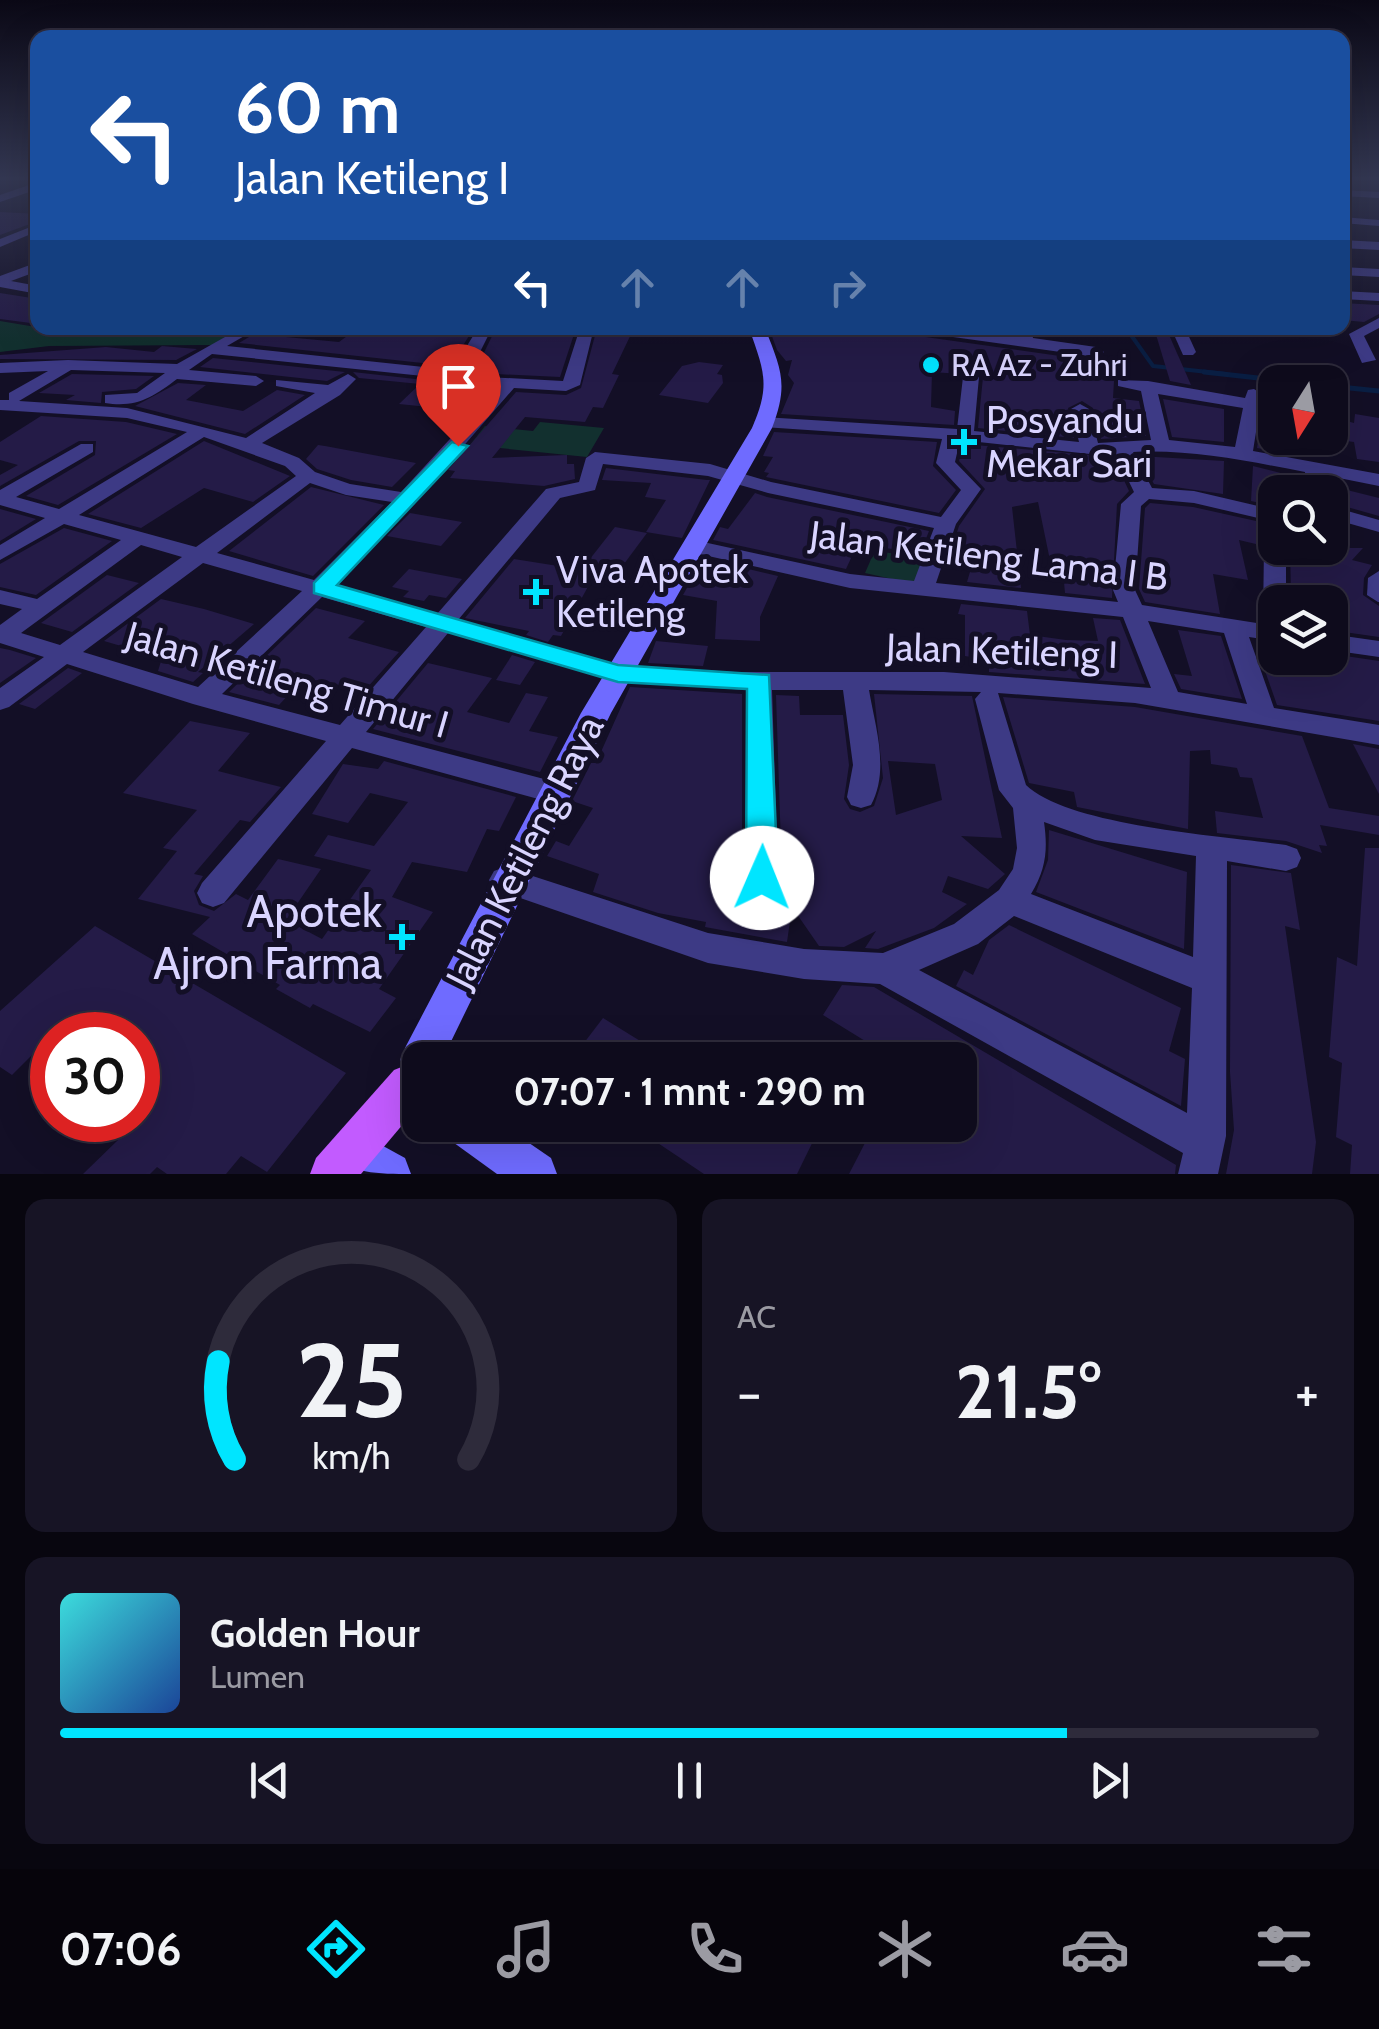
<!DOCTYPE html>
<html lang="id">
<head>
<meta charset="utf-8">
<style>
  body { margin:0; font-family:Cabin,sans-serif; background:#171425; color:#f1f3f6; height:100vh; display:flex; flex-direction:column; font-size:38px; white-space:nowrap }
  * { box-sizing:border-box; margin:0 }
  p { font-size:32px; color:#9b9ba3 }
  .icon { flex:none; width:55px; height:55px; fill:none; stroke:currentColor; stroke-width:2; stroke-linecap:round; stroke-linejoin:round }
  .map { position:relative; height:1174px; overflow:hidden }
  .drawer { display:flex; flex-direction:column; gap:25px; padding:25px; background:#08060f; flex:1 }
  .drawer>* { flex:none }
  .hud { position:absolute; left:30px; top:30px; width:1320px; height:305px; border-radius:20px; box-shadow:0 10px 40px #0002,0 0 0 2px #2e2b3b; background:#1a4fa0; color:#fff; overflow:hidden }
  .needle { width:65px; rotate:191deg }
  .tools { position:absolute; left:1258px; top:365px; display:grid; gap:20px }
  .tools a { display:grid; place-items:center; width:90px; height:90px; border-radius:20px; background:#0e0b1c; box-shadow:0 10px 40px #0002,0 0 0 2px #2e2b3b; font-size:50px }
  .speed { position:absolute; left:30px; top:1012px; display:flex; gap:20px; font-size:50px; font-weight:700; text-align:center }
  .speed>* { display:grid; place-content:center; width:130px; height:130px; border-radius:50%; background:#0e0b1c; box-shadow:0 10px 40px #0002,0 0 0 2px #2e2b3b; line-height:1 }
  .speed .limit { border:15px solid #d22; background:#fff; color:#111 }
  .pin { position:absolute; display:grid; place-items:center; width:85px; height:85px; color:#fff; margin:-102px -42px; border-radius:50% 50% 50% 0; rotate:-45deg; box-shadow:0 0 10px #0007 }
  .pin .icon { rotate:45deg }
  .me { position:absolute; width:110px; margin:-55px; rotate:1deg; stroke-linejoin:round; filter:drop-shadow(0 0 8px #0008) }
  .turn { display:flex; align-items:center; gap:35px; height:210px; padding:0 40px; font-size:45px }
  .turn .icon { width:130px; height:130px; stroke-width:2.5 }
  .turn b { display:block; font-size:70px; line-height:85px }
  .lanes { display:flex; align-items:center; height:95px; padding:0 40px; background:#0003; justify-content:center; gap:50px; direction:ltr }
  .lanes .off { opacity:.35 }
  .big { font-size:75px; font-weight:700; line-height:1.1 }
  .drawer .tile { flex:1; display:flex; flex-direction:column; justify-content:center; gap:15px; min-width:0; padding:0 35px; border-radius:20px; background:#171425 }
  .drawer .dial { align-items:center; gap:0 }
  .dial svg { height:260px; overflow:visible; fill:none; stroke:#2e2b3b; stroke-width:7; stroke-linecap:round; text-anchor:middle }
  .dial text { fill:#f1f3f6; stroke:none }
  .song { display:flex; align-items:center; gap:30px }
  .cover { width:120px; height:120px; border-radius:15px; background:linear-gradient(135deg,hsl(180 70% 55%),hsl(220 70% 35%)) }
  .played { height:10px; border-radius:5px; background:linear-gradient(90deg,#00e5ff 80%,#2e2b3b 80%) }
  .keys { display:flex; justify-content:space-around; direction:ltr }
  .heat { display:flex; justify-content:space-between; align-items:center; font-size:55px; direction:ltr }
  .drawer .tiles { flex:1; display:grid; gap:25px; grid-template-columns:1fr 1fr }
  .tile:last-child { grid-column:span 2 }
  .trip { position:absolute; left:402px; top:1042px; width:575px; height:100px; border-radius:20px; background:#0e0b1c; box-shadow:0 10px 40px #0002,0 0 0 2px #2e2b3b; font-weight:700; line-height:100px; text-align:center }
  .dock { display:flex; height:160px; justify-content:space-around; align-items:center; background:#06040b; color:#9b9ba3 }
  .dock .icon { width:70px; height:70px }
  .dock .on { color:#00e5ff }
  .dock b { font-size:45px; color:#f1f3f6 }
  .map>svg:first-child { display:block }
</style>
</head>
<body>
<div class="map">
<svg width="1379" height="1174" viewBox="0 0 1379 1174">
  <rect width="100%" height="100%" fill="#130f26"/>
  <g fill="#12302f">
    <polygon points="0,321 78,334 92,328 245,328 214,345 49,346 0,352"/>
    <polygon points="540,422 604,428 587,457 470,445 485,426 533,431"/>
    <polygon points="875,550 928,561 919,585 865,573"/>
  </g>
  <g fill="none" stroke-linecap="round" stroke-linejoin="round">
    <polyline stroke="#0a1f44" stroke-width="4" points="1126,328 1153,366 1226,374"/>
    <g stroke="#0a1f44" stroke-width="5">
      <polyline points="1204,372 1294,382"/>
      <polyline points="1330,386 1379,391"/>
    </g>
  </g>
  <g fill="#241b47" fill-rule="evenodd">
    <polygon points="0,212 38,214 38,221 0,235"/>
    <polygon points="0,293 38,299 38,324 0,319"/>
    <polygon points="1342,303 1379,305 1379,314 1364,322 1342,320"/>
    <polygon points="376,328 474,328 450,366 239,343 254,334 339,342 354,331 370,332"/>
    <polygon points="496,328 576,328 560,377 474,373"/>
    <polygon points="597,328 634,328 612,374 619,375 603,408 593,407 585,422 525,417 492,458 567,455 567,464 574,464 575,479 544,486 450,478 455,471 448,470 516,392 566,395 581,388"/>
    <polygon points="769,328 889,328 890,332 1081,359 1087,377 1114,381 1113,398 1139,401 1146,436 1101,439 1093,408 1082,401 1068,408 1074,438 978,428 983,377 973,369 961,374 932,372 931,407 955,411 954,425 781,414 794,383 788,375 792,360 786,361 777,350"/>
    <polygon points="1154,328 1166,328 1191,385 1170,381"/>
    <polygon points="162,346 197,349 176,360 0,359 0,355 106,347 154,352"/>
    <polygon points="213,358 345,372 327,381 200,367"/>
    <polygon points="699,362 723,365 717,374 722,375 723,383 708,403 659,395 682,366"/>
    <polygon points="353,372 451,383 463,390 489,391 462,420 448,418 442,416 448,409 399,404 420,384 359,378"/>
    <polygon points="72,374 154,376 136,389 102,392 101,403 66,400 75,395 39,393"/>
    <polygon points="178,383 206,385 186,400 243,411 277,390 305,395 245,434 135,406"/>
    <polygon points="1163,399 1224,409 1224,442 1172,437"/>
    <polygon points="1263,413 1275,415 1275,451 1257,448"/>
    <polygon points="1355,414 1379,418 1379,462 1357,459 1354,442 1346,441 1347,421 1354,423"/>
    <polygon points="41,416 126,422 177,434 58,505 26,496 95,455 96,441 79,441 0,486 0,475 18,465 0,460 0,442"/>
    <polygon points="774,432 937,442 933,466 956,490 939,513 766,477 769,473 764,472 773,457 763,456"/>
    <polygon points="204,441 290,476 253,502 204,488 141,528 88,514"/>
    <polygon points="963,444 1113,457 1129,491 1117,504 1112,598 1065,593 1063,572 1052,570 1038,502 1012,507 1021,588 967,582 972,565 948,560 959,526 985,489 959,461"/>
    <polygon points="318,445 325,446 416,463 392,487 351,480 317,469 306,459"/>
    <polygon points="1139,456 1224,461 1223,494 1154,484"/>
    <polygon points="1253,466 1292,476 1297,492 1275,492 1275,506 1251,501"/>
    <polygon points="606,468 707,480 710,480 682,538 646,532 666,500 645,497 651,483 602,480"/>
    <polygon points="311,487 384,505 313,576 229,551"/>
    <polygon points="1347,490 1379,498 1379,516 1333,503 1336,491 1346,494"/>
    <polygon points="755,493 767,497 929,531 920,554 858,543 846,569 713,540 720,527 728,529"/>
    <polygon points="1150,503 1193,507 1265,523 1260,545 1239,540 1248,580 1213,574 1220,614 1145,602 1139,589 1145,508"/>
    <polygon points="0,509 36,519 0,541"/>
    <polygon points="410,513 462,522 441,546 387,536"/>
    <polygon points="615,527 647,533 618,572 586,564"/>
    <polygon points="64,528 112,541 36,595 0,587 0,564"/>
    <polygon points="1290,548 1363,548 1352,560 1372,565 1364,578 1363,595 1379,606 1379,637 1330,630 1330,602 1291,594"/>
    <polygon points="514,559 596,572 561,636 553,635 548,642 526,635 529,631 465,618"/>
    <polygon points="719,562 778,576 760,617 760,641 715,639 717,601 683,595 693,577 710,581"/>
    <polygon points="409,569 462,579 446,598 429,595 424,601 403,597 409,591 392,587"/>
    <polygon points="107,575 139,583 72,632 41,623"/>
    <polygon points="161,599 204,609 254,624 198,672 203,673 193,682 158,671 162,658 104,641"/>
    <polygon points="961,604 1027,611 1030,635 1066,640 1098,641 1093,618 1120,620 1145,684 989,672 989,660 965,656 965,615 958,614"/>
    <polygon points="316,608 365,621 348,638 399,652 365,690 304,678 279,705 229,692"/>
    <polygon points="1178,630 1221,636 1242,699 1181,689 1174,674 1192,676"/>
    <polygon points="656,641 708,646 703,666 648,663"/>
    <polygon points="0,648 10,650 36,658 0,683"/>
    <polygon points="1258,651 1266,658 1333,658 1332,654 1379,661 1379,721 1277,705"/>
    <polygon points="512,655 535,662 520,685 496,680"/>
    <polygon points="428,663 492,678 467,712 509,723 526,693 548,697 529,731 558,737 540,772 373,729"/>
    <polygon points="68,668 82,673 35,709 19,704"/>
    <path d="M630,687L742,694V878L757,910L770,916L783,912L790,900L782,877L776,695L799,696L800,715H843L849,765L844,799L850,809L860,812L874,806L883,778L874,694L972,696L1002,838L961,836L1005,874L988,889L948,876L942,892L967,904L934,928L878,949L865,948L876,931L844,947L819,946L792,907L787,942L705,927L706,922L658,913L593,892L599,874L547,856L556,841L569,846L593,808L572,801L591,763H596ZM888,761L935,764L942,800L896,815Z"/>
    <polygon points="1003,697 1135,707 1302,736 1329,808 1379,816 1379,835 1320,825 1327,846 1319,845 1322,853 1286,841 1217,833 1215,811 1263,818 1252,778 1240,777 1237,768 1211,764 1210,750 1190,751 1188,829 1077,807 1074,792 1029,783"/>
    <polygon points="190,721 250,733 218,771 281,787 250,822 240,820 194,874 203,876 194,891 199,905 214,911 236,894 248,900 278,859 321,869 286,920 322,939 371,870 314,856 328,835 374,846 408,802 370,793 348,823 312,814 343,764 378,769 384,761 516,797 499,831 487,829 467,872 412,862 392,897 433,912 379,989 396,998 370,1032 313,1004 310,1008 276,989 280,985 192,934 210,917 138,899 177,851 163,848 197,810 123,793"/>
    <polygon points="1353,744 1379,749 1379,794"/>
    <polygon points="1049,830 1187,872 1184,949 1036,892 1048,860"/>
    <polygon points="1365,848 1379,848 1379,1174 1350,1174 1352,1145 1336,1137 1342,1063 1329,1057 1337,957 1357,966"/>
    <polygon points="1231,865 1291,873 1300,930 1285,926 1316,1142 1312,1174 1226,1174 1234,1130 1230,1072"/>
    <polygon points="1009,925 1181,1008 1169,1051 1185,1059 1181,1106 956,986 964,970 973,975 989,940"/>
    <polygon points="95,926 346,1073 267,1172 241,1156 226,1174 167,1174 157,1167 150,1174 83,1174 118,1140 105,1131 116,1120 138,1120 138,1035 52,1035 12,1075 0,1067 0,1011"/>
    <polygon points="842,985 874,987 1176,1165 1175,1174 849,1174 865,1143 836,1125 960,1125 960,1060 896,1060 823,1015"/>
    <polygon points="603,1018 671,1060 571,1060"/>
    <polygon points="631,1125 821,1125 797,1174 704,1174"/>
  </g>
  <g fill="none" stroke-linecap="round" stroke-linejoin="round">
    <g fill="#3d3a85" fill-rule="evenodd">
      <polygon points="38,182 38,189 0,202 0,195"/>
      <polygon points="1342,190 1379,192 1379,198 1342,196"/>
      <polygon points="1342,217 1379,220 1379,226 1342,223"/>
      <polygon points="38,224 38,231 0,247 0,239"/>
      <polygon points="1342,240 1379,242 1379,250 1342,248"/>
      <polygon points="38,262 38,271 11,281 38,286 38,294 0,287 0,276"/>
      <polygon points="1342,267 1379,269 1379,277 1342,275"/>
      <polygon points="1342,291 1379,293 1379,301 1342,299"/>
      <polygon points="1379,318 1379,328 1364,336 1376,360 1362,363 1349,334"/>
      <path d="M241,328H258L227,346L452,370L478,328H492L468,376L563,381L580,328H594L580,385L566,391L514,388L414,503L334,586L437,614L546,489L579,482L586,458L595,452L710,464L771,482L941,517L961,490L936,463L942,439L763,427L754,422L763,417L957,429L963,377L971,372L979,377L974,431L1079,442L1071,409L1080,404L1089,409L1098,443L1151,440L1141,391L1118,386V380L1148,381L1245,398L1248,390L1254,389L1262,394L1253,451L1379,474V486L1324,475V492H1306L1305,472C1248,461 1191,449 1133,452L1152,488L1194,491L1275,510V522L1194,503L1149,499L1141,506L1135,590L1142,605L1263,624L1264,544L1275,538V548H1286V602H1275V641L1249,637L1274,708L1379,725V745L1135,703L998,693L1026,785C1068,826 1224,836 1286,845L1297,849L1301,858L1297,867L1286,871L1227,861L1226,1136L1218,1174H1178L1183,1153L880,984L804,979L708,963L494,889L489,880L494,871L505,867L708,933L804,949L883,953L954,924L999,890L1013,869L1017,848L1013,808L999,790L975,699L981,692L869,690C875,726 890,770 871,805L861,808L851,805L847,797L853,765L843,690H772L778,878L787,898L782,908L771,912L760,908L746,878V690L618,681L448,633L366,732L563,784L567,792L563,800L553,803L352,748L224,903L213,907L202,903L197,893L202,883L326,741L193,704L67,664L9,707L0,710V688L44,657L0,643V625L22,609L0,604V590L37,599L121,540L64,524L0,560V545L45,518L0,505V490L81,444H93V452L16,497L59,509L187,432L127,418L0,410V400H9V393L48,371L0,373V363L68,360L177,364ZM212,354L452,379L463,386L497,388L401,492L350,484L315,472L299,458L262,443L340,395L356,379L348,374L328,385L276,380V386L315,393L246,438L127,408L19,401L71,370L165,373L137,393L105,395V403C137,408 153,397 177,379L256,386L264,381L256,376L189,370ZM1158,394L1243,408L1235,447L1169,440ZM204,437L285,466L296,476L196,547L79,515ZM960,440L1090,454L1115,453L1134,492L1121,504L1113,590L1118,602L936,583L956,524L981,489L955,462ZM603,464L708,476L768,493L934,528L914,581L850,574L694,540L683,546L686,551L850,588L1123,617L1151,688L944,672H735L618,665L458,620L560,498L595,490ZM310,483L346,495L392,502L314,580L217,553ZM141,545L182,557L60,645L21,633ZM203,563L302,591L198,687L83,652ZM322,597L426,627L340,725L222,694ZM1148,621L1224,633L1247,704L1178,692ZM1044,822L1095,840L1196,856L1193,957L1031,894C1046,869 1048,850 1044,822ZM1014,916L1192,988L1187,1113L919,970L978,944Z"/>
      <polygon points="910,328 948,328 1018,336 1017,328 1031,328 1033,338 1096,347 1104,352 1096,357 917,332"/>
      <polygon points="1171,328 1185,328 1196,352 1193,355 1183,355"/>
      <polygon points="1330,506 1379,520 1379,532 1330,518"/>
      <polygon points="1379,571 1379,602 1378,602 1367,595 1368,578"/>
      <polygon points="1330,634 1379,641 1379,657 1330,650"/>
    </g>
    <g fill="#6f6bff" fill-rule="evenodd">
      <path d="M749,328H765C781,369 789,384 772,428L611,713L442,1060H420V1080L406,1074L400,1060L406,1046L581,713L752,428C771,385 764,371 749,328Z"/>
      <polygon points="443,1125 503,1125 551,1158 557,1174 497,1174 450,1140"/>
      <path d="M354,1130L405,1158L411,1174C380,1174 346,1174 332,1152L338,1136Z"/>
    </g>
    <polygon fill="#c25bff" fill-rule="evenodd" points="409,1064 420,1069 420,1104 361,1174 310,1174 316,1158 394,1070"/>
  </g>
  <linearGradient id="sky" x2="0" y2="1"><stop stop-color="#0a0815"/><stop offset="0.52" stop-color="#333752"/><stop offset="1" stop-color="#333752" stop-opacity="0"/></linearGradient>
  <rect width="1379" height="343" fill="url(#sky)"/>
  <polygon fill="#00e5ff" stroke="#0095a6" stroke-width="2.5" points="452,442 468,446 337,585 618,665 769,675 778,878 773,887 762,891 751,887 746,878 747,689 618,682 314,593 314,583"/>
  <g fill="#00e5ff" stroke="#130f26" stroke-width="4">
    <circle cx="931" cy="365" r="10"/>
    <path d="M959 427h10v10h10v10h-10v10h-10v-10h-10v-10h10z"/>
    <path d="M531 577h10v10h10v10h-10v10h-10v-10h-10v-10h10z"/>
    <path d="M397 922h10v10h10v10h-10v10h-10v-10h-10v-10h10z"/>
  </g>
  <g text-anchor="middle" stroke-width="10" stroke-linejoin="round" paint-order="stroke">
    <g font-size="32" fill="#d9d4ff" stroke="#130f26" text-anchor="start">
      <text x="951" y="376">RA Az - Zuhri</text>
    </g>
    <g font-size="38" fill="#d9d4ff" stroke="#130f26" text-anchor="start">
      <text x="986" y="433">Posyandu<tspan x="986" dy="44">Mekar Sari</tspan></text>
      <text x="556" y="583">Viva Apotek<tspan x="556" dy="44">Ketileng</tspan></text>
    </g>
    <g font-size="38" fill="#d9d4ff" stroke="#130f26">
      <text transform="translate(989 556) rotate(7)" y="13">Jalan Ketileng Lama I B</text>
      <text transform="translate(1002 651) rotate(2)" y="13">Jalan Ketileng I</text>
      <text transform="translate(287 680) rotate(16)" y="13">Jalan Ketileng Timur I</text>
      <text transform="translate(525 852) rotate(-63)" y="13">Jalan Ketileng Raya</text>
    </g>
    <g font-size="45" fill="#d9d4ff" stroke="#130f26" text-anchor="end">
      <text x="382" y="927">Apotek<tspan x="382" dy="52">Ajron Farma</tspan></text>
    </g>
  </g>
</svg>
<div class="tools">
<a><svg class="needle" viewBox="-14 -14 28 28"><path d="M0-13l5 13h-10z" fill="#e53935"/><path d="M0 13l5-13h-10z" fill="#9b9ba3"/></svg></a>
<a><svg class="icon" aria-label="search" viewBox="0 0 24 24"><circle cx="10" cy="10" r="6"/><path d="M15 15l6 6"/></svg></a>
<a><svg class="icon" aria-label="layers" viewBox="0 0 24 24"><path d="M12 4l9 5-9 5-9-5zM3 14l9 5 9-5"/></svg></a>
</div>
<div class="speed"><div class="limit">30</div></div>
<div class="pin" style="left:458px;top:446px;background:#d93025"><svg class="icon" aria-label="arrive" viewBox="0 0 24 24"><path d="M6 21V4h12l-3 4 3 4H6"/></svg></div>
<svg class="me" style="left:762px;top:878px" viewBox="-20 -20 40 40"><circle r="19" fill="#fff"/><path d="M0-13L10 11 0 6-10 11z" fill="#00e5ff"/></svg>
<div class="trip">07:07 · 1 mnt · 290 m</div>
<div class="hud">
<div class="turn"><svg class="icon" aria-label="left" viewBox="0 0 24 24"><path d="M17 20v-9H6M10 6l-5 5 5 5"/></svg><div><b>60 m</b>Jalan Ketileng I</div></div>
<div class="lanes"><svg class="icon" aria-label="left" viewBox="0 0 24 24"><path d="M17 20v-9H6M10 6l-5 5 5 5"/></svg><svg class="icon off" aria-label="ahead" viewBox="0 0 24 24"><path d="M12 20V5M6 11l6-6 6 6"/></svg><svg class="icon off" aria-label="ahead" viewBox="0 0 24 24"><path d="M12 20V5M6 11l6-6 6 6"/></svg><svg class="icon off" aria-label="right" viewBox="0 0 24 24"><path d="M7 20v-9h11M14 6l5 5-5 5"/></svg></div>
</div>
</div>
<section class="drawer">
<div class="tiles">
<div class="tile dial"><svg viewBox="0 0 100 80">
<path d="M14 69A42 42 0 1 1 86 69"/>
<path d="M14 69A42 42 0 0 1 9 39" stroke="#00e5ff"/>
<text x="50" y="56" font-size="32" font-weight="700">25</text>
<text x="50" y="72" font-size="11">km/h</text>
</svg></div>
<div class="tile"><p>AC</p>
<div class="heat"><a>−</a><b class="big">21.5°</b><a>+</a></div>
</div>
<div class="tile">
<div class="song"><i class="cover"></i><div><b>Golden Hour</b><p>Lumen</p></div></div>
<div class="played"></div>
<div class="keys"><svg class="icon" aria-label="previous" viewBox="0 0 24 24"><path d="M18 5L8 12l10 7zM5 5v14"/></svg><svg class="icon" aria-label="pause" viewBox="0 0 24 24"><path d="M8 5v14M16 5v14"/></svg><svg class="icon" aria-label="next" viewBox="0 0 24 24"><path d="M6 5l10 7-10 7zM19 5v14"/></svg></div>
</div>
</div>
</section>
<nav class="dock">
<b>07:06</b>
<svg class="icon on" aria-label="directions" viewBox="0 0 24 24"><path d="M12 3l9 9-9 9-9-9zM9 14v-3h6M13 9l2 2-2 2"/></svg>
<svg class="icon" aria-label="music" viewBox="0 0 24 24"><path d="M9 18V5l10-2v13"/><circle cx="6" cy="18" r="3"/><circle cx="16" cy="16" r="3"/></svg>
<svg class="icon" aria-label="phone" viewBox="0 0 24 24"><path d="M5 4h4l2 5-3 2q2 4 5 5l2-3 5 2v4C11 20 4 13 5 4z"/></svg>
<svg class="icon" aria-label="climate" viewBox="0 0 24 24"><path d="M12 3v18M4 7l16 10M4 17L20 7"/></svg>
<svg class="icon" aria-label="car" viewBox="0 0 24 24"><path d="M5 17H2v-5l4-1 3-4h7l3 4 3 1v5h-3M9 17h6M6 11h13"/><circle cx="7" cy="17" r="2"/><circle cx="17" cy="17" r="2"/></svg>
<svg class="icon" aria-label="filters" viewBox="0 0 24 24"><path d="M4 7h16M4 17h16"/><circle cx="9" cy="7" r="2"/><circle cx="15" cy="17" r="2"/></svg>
</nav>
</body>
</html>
